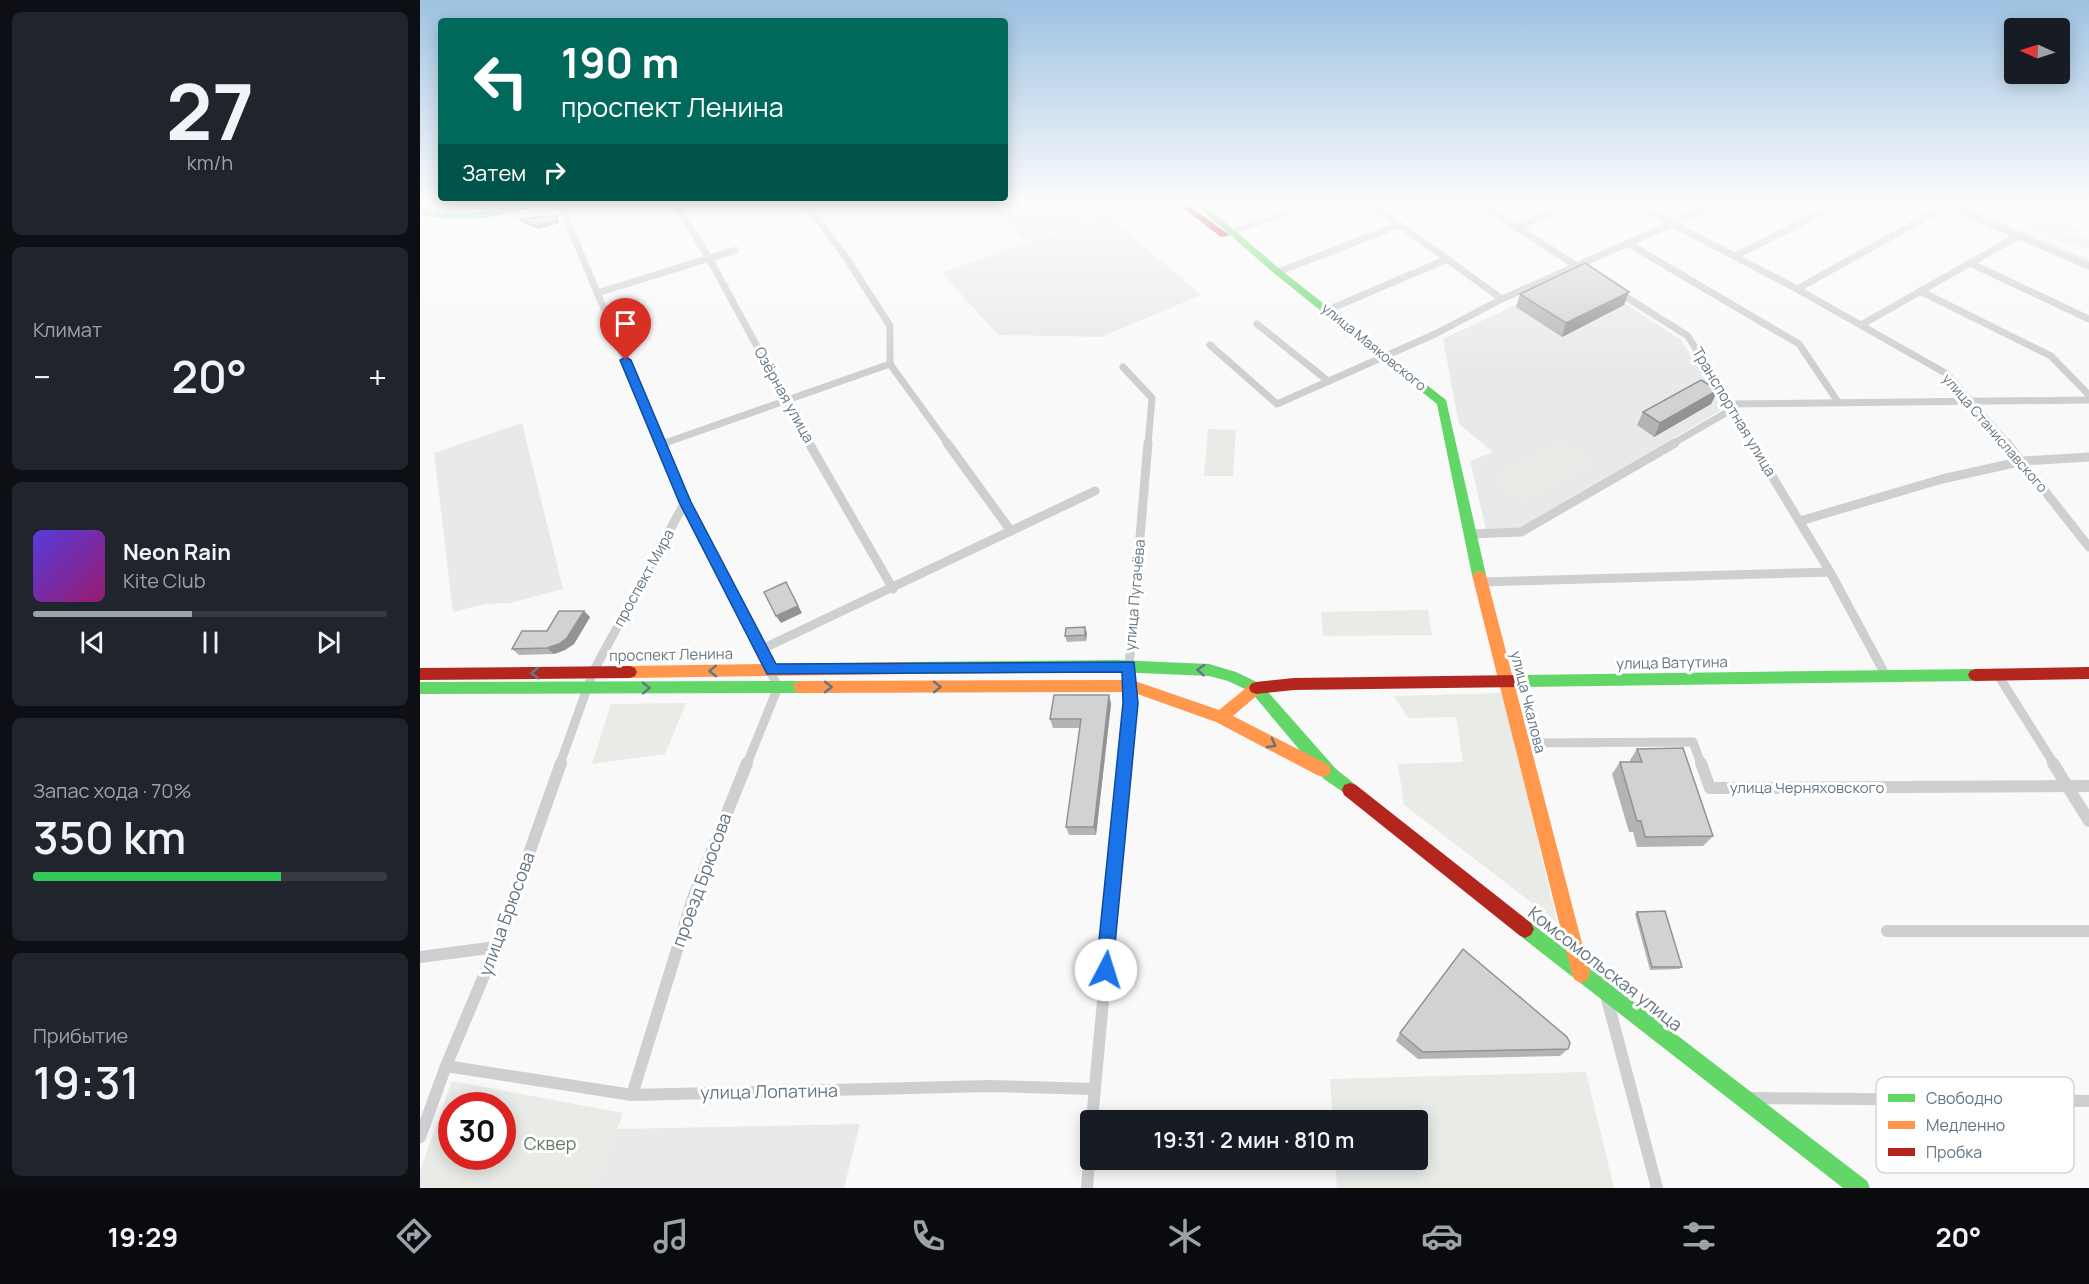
<!DOCTYPE html>
<html lang="ru">
<head>
<meta charset="utf-8">
<style>
  body { margin:0; font-family:Manrope,sans-serif; background:#20242c; color:#f1f3f6; height:100vh; display:flex; flex-direction:column; font-size:22px; white-space:nowrap }
  * { box-sizing:border-box; margin:0 }
  p { font-size:20px; color:#9ea1a6 }
  .icon { flex:none; width:33px; height:33px; fill:none; stroke:currentColor; stroke-width:2; stroke-linecap:round; stroke-linejoin:round }
  .map { position:relative; flex:1; overflow:hidden }
  .details { display:flex; flex-direction:column; gap:12px; padding:12px; background:#0d0f14; width:420px }
  .details>* { flex:none }
  .banner { position:absolute; left:18px; top:18px; width:570px; height:183px; border-radius:6px; box-shadow:0 3px 15px #0003; background:#00695c; color:#fff; overflow:hidden }
  .needle { width:39px; rotate:273deg }
  .tools { position:absolute; left:1584px; top:18px; display:grid; gap:12px }
  .tools a { display:grid; place-items:center; width:66px; height:66px; border-radius:6px; background:#171b24; box-shadow:0 3px 15px #0003; font-size:30px }
  .speed { position:absolute; left:18px; top:1092px; display:flex; gap:12px; font-size:30px; font-weight:700; text-align:center }
  .speed>* { display:grid; place-content:center; width:78px; height:78px; border-radius:50%; background:#171b24; box-shadow:0 3px 15px #0003; line-height:1 }
  .speed .limit { border:9px solid #d22; background:#fff; color:#111 }
  .pin { position:absolute; display:grid; place-items:center; width:51px; height:51px; color:#fff; margin:-62px -26px; border-radius:50% 50% 50% 0; rotate:-45deg; box-shadow:0 0 6px #0007 }
  .pin .icon { rotate:45deg }
  .me { position:absolute; width:66px; margin:-33px; rotate:5deg; stroke-linejoin:round; filter:drop-shadow(0 0 4px #0008) }
  .turn { display:flex; align-items:center; gap:21px; height:126px; padding:0 24px; font-size:27px }
  .turn .icon { width:78px; height:78px; stroke-width:2.5 }
  .turn b { display:block; font-size:42px; line-height:51px }
  .then { display:flex; align-items:center; height:57px; padding:0 24px; background:#0003; gap:12px; font-size:22px }
  .big { font-size:45px; font-weight:600; line-height:1.1 }
  .details .widget { flex:1; display:flex; flex-direction:column; justify-content:center; gap:9px; min-width:0; padding:0 21px; border-radius:9px; background:#20242c }
  .details .dial { align-items:center; gap:0 }
  .dial b { font-size:78px; line-height:1 }
  .song { display:flex; align-items:center; gap:18px }
  .cover { width:72px; height:72px; border-radius:9px; background:linear-gradient(135deg,hsl(250 70% 55%),hsl(320 70% 35%)) }
  .played { height:6px; border-radius:3px; background:linear-gradient(90deg,#99a4ac 45%,#363941 45%) }
  .keys { display:flex; justify-content:space-around; direction:ltr }
  .heat { display:flex; justify-content:space-between; align-items:center; font-size:33px; direction:ltr }
  .charge { height:9px; border-radius:4px; background:linear-gradient(90deg,#34c759 70%,#363941 0) }
  .trip { position:absolute; left:660px; top:1110px; width:348px; height:60px; border-radius:6px; background:#171b24; box-shadow:0 3px 15px #0003; font-weight:600; line-height:60px; text-align:center }
  .dock { display:flex; height:96px; justify-content:space-around; align-items:center; background:#090b0e; color:#9ea1a6 }
  .dock .icon { width:42px; height:42px }
  .dock .selected { color:#99a4ac }
  .dock b { font-size:27px; color:#f1f3f6 }
  main { display:flex; flex:1; min-height:0 }
  .map>svg:first-child { display:block }
</style>
</head>
<body>
<main>
<section class="details">
<div class="widget dial"><b>27</b><p>km/h</p></div>
<div class="widget"><p>Климат</p>
<div class="heat"><a>−</a><b class="big">20°</b><a>+</a></div>
</div>
<div class="widget">
<div class="song"><i class="cover"></i><div><b>Neon Rain</b><p>Kite Club</p></div></div>
<div class="played"></div>
<div class="keys"><svg class="icon" aria-label="previous" viewBox="0 0 24 24"><path d="M18 5L8 12l10 7zM5 5v14"/></svg><svg class="icon" aria-label="pause" viewBox="0 0 24 24"><path d="M8 5v14M16 5v14"/></svg><svg class="icon" aria-label="next" viewBox="0 0 24 24"><path d="M6 5l10 7-10 7zM19 5v14"/></svg></div>
</div>
<div class="widget"><p>Запас хода · 70%</p><b class="big">350 km</b><div class="charge"></div></div>
<div class="widget"><p>Прибытие</p><b class="big">19:31</b></div>
</section>
<div class="map">
<svg width="1669" height="1188" viewBox="0 0 1669 1188">
  <rect width="100%" height="100%" fill="#f9f9f9"/>
  <g fill="#e8e9e9">
    <polygon points="564,202 674,202 687,213 606,241"/>
    <polygon points="1533,202 1545,202 1541,204 1669,259 1669,263 1530,204"/>
    <polygon points="687,214 781,295 681,337 578,335 522,273"/>
    <polygon points="1160,275 1260,339 1305,408 1099,528 1066,529 1050,461 1073,452 1039,424 1023,339"/>
    <polygon points="102,423 143,589 90,603 65,604 33,612 14,453"/>
    <polygon points="440,1124 424,1188 176,1188 197,1129"/>
  </g>
  <g fill="#e8ebe6" fill-rule="evenodd">
    <polygon points="1608,202 1620,202 1644,224 1662,231 1663,233 1639,233 1669,239 1669,248 1649,245 1606,227 1604,225 1615,209"/>
    <polygon points="788,429 816,430 813,476 784,476"/>
    <polygon points="1143,440 1173,463 1102,501 1073,477"/>
    <polygon points="1008,610 1012,635 903,636 901,612"/>
    <polygon points="1083,693 1137,922 984,805 978,764 1043,762 1036,717 988,718 974,696"/>
    <polygon points="266,703 245,754 172,764 191,704"/>
    <polygon points="1166,1072 1194,1188 917,1188 915,1160 998,1160 998,1120 913,1120 910,1079"/>
    <path d="M32,1081L203,1113L176,1188H0V1171ZM32,1106H82V1156H32Z"/>
  </g>
  <g fill="none" stroke-linecap="round" stroke-linejoin="round">
    <g stroke="#cecfd0" stroke-width="7">
      <polyline points="139,202 241,444"/>
      <polyline points="254,202 289,258 390,444"/>
      <polyline points="385,202 427,259 470,326 470,364 528,444"/>
      <polyline points="948,202 1082,299"/>
      <polyline points="1057,202 1166,272"/>
      <polyline points="1211,202 1377,289 1527,374 1588,444"/>
      <polyline points="1520,202 1669,266"/>
      <polyline points="1097,228 1153,202"/>
      <polyline points="806,234 894,202"/>
      <polyline points="1209,244 1379,344 1418,402"/>
      <polyline points="1315,256 1422,202"/>
      <polyline points="1550,263 1669,319"/>
      <polyline points="858,272 979,225"/>
      <polyline points="1377,289 1528,205"/>
      <polyline points="1500,291 1631,356 1669,395"/>
      <polyline points="1198,292 1268,336 1333,444"/>
      <polyline points="177,293 316,250"/>
      <polyline points="908,310 1027,259"/>
      <polyline points="837,324 908,381"/>
      <polyline points="1441,325 1598,236"/>
      <polyline points="790,345 857,404 1015,334 1082,299 1301,202"/>
      <polyline points="703,367 732,398 728,444"/>
      <polyline points="1309,404 1669,400"/>
      <polyline points="242,444 470,364"/>
      <polyline points="1252,444 1311,410"/>
    </g>
    <g stroke="#cecfd0" stroke-width="9">
      <polyline points="240,443 265,502 358,687 327,764"/>
      <polyline points="389,443 473,589"/>
      <polyline points="527,443 591,531"/>
      <polyline points="1332,443 1410,572 1465,674"/>
      <polyline points="1587,443 1669,547"/>
      <polyline points="240,445 246,443"/>
      <polyline points="1380,521 1522,479 1603,461 1669,457"/>
      <polyline points="1049,534 1101,532 1255,443"/>
      <polyline points="1061,582 1410,572"/>
      <polyline points="340,650 675,491"/>
      <polyline points="1578,675 1634,764"/>
      <polyline points="1102,743 1273,742 1281,764"/>
      <polyline points="140,764 173,672 265,502"/>
      <polyline points="704,764 710,703 709,666 728,443"/>
    </g>
    <g stroke="#cecfd0" stroke-width="12">
      <polyline points="1281,763 1290,788 1669,786"/>
      <polyline points="1633,763 1669,821"/>
      <polyline points="1467,931 1669,931"/>
      <polyline points="0,957 76,947"/>
      <polyline points="1186,995 1237,1188"/>
      <polyline points="26,1066 212,1095 570,1086 675,1089"/>
      <polyline points="212,1095 273,898 327,763"/>
      <polyline points="1326,1098 1669,1101"/>
      <polyline points="672,1120 705,763"/>
      <polyline points="0,1137 26,1066 76,947 141,763"/>
      <polyline points="667,1188 670,1146"/>
    </g>
    <g fill="#63d668" fill-rule="evenodd">
      <path d="M109,202H123C116,207 106,208 97,211C64,219 33,223 0,214V208C38,218 72,212 109,202Z"/>
      <polygon points="772,202 781,202 861,270 1026,400 1066,575 1064,579 1054,579 1052,575 1017,404 855,274"/>
      <polygon points="696,660 789,664 816,672 841,684 916,769 936,785 938,790 936,795 930,797 904,779 831,692 808,681 789,676 696,672 487,674 482,672 480,668 482,664 487,662"/>
      <polygon points="1555,669 1560,671 1562,675 1560,679 1555,681 1101,687 1096,685 1094,681 1096,677 1101,675"/>
      <polygon points="380,681 385,683 387,687 385,691 380,693 0,694 0,682"/>
      <polygon points="1105,920 1111,923 1447,1181 1450,1188 1423,1188 1099,935 1096,929 1099,923"/>
    </g>
    <g fill="#ff974d" fill-rule="evenodd">
      <polygon points="1059,570 1066,575 1170,974 1167,980 1161,983 1155,980 1152,974 1052,575"/>
      <polygon points="487,662 492,664 494,668 492,672 487,674 210,678 205,676 203,672 205,668 210,666"/>
      <polygon points="712,680 799,710 831,684 836,682 841,684 843,688 841,692 813,716 909,765 911,770 909,775 903,777 897,775 796,722 712,692 380,693 375,691 373,687 375,683 380,681"/>
    </g>
    <g fill="#b3261e" fill-rule="evenodd">
      <polygon points="755,202 765,202 809,235 801,237"/>
      <polygon points="210,666 215,668 217,672 215,676 210,678 0,680 0,668"/>
      <polygon points="1669,667 1669,679 1555,681 1550,679 1548,675 1550,671 1555,669"/>
      <polygon points="1101,675 1106,677 1108,681 1106,685 1101,687 874,690 836,694 831,692 829,688 831,684 836,682 874,678"/>
      <polygon points="930,783 936,785 1111,923 1114,929 1111,935 1105,938 1099,935 924,795 922,790 924,785"/>
    </g>
  </g>
  <g fill="#b3b5b5">
    <polygon points="137,216 139,223 118,229 101,222 99,219"/>
    <polygon points="1100,294 1204,305 1142,337 1096,307"/>
    <polygon points="1298,390 1291,404 1234,437 1217,425 1223,412"/>
    <polygon points="164,611 170,617 154,644 145,650 134,654 99,655 92,649 127,631"/>
    <polygon points="667,633 666,641 647,642 645,636"/>
    <polygon points="689,695 691,704 676,835 649,835 646,827 660,728 633,728 630,719"/>
    <polygon points="1217,749 1293,836 1283,846 1217,847 1213,832 1209,832 1192,774 1200,762 1210,762 1210,760"/>
    <polygon points="1217,912 1262,967 1259,969 1230,970 1215,914"/>
    <polygon points="980,1033 1148,1049 1140,1056 998,1059 976,1041"/>
  </g>
  <g fill="#929394">
    <polygon points="137,216 139,223 118,229 115,226"/>
    <polygon points="1209,292 1204,305 1142,337 1146,323"/>
    <polygon points="1298,390 1291,404 1234,437 1240,423"/>
    <polygon points="366,582 382,613 361,623 356,616"/>
    <polygon points="164,611 170,617 154,644 145,650 134,654 127,648"/>
    <polygon points="665,627 667,633 666,641 665,635"/>
    <polygon points="689,695 691,704 676,835 674,827"/>
  </g>
  <g fill="#d0d2d3" stroke="#929394" stroke-width="1.5">
    <polygon points="137,216 137,220 115,226 99,219"/>
    <polygon points="1165,263 1209,292 1146,323 1100,294"/>
    <polygon points="1281,380 1298,390 1240,423 1223,412"/>
    <polygon points="366,582 378,606 356,616 344,592"/>
    <polygon points="139,611 164,611 147,638 139,644 127,648 92,649 102,631 127,631"/>
    <polygon points="665,627 665,635 645,636 646,628"/>
    <polygon points="634,695 689,695 674,827 646,827 661,719 630,719"/>
    <polygon points="1263,748 1293,836 1225,837 1221,821 1217,821 1200,762 1222,762 1217,749"/>
    <polygon points="1245,911 1262,967 1232,967 1217,912"/>
    <polygon points="1043,949 1147,1037 1150,1043 1148,1049 1003,1052 980,1033"/>
  </g>
  <defs><path id="oneway-chevron" d="M-2-3.5L2.5 0L-2 3.5" fill="none" stroke-width="1.6" stroke-linecap="round" stroke-linejoin="round" transform="scale(1.5)"/></defs>
  <g stroke="#657683">
    <use href="#oneway-chevron" transform="translate(781 670) rotate(-176)"/>
    <use href="#oneway-chevron" transform="translate(293 671) rotate(179)"/>
    <use href="#oneway-chevron" transform="translate(115 673) rotate(179)"/>
    <use href="#oneway-chevron" transform="translate(408 687)"/>
    <use href="#oneway-chevron" transform="translate(517 687)"/>
    <use href="#oneway-chevron" transform="translate(226 688) rotate(-1)"/>
    <use href="#oneway-chevron" transform="translate(852 744) rotate(28)"/>
  </g>
  <linearGradient id="sky" x2="0" y2="1"><stop stop-color="#9dc2e2"/><stop offset="0.55" stop-color="#fcfcfc"/><stop offset="1" stop-color="#fcfcfc" stop-opacity="0"/></linearGradient>
  <rect width="1669" height="368" fill="url(#sky)"/>
  <polygon fill="#1a73e8" stroke="#114b97" stroke-width="1.5" points="206,357 211,360 271,502 356,664 714,662 718,703 692,976 686,979 679,976 676,970 703,703 702,672 347,674 259,502 200,360"/>
  <g text-anchor="middle" stroke-width="6" stroke-linejoin="round" paint-order="stroke">
    <g font-size="14" fill="#657683" stroke="#fff">
      <text transform="translate(954 347) rotate(39)" y="5">улица Маяковского</text>
      <text transform="translate(1575 433) rotate(49)" y="5">улица Станиславского</text>
    </g>
    <g font-size="15" fill="#657683" stroke="#fff">
      <text transform="translate(364 395) rotate(61)" y="5">Озёрная улица</text>
      <text transform="translate(1314 412) rotate(59)" y="5">Транспортная улица</text>
      <text transform="translate(224 578) rotate(-61)" y="5">проспект Мира</text>
      <text transform="translate(715 595) rotate(-85)" y="5">улица Пугачёва</text>
      <text transform="translate(251 655) rotate(-1)" y="5">проспект Ленина</text>
      <text transform="translate(1252 663) rotate(-1)" y="5">улица Ватутина</text>
      <text transform="translate(1108 702) rotate(76)" y="5">улица Чкалова</text>
      <text x="1387" y="793">улица Черняховского</text>
    </g>
    <g font-size="18" fill="#657683" stroke="#fff">
      <text transform="translate(282 880) rotate(-70)" y="6">проезд Брюсова</text>
      <text transform="translate(87 914) rotate(-70)" y="6">улица Брюсова</text>
      <text transform="translate(1185 969) rotate(38)" y="6">Комсомольская улица</text>
      <text transform="translate(349 1092) rotate(-1)" y="6">улица Лопатина</text>
    </g>
    <g font-size="18" fill="#687a64" stroke="#fff">
      <text x="130" y="1150">Сквер</text>
    </g>
  </g>
  <rect x="1456" y="1077" width="198" height="96" rx="9" fill="#fff" stroke="#d1d6da" stroke-width="1.5"/>
  <rect x="1468" y="1094" width="27" height="8" fill="#63d668"/>
  <rect x="1468" y="1121" width="27" height="8" fill="#ff974d"/>
  <rect x="1468" y="1148" width="27" height="8" fill="#b3261e"/>
  <g font-size="16" fill="#657683">
    <text x="1506" y="1104">Свободно</text>
    <text x="1506" y="1131">Медленно</text>
    <text x="1506" y="1158">Пробка</text>
  </g>
</svg>
<div class="tools">
<a><svg class="needle" viewBox="-14 -14 28 28"><path d="M0-13l5 13h-10z" fill="#e53935"/><path d="M0 13l5-13h-10z" fill="#9ea1a6"/></svg></a>
</div>
<div class="speed"><div class="limit">30</div></div>
<div class="pin" style="left:206px;top:360px;background:#d93025"><svg class="icon" aria-label="arrive" viewBox="0 0 24 24"><path d="M6 21V4h12l-3 4 3 4H6"/></svg></div>
<svg class="me" style="left:686px;top:970px" viewBox="-20 -20 40 40"><circle r="19" fill="#fff"/><path d="M0-13L10 11 0 6-10 11z" fill="#1a73e8"/></svg>
<div class="trip">19:31 · 2 мин · 810 m</div>
<div class="banner">
<div class="turn"><svg class="icon" aria-label="left" viewBox="0 0 24 24"><path d="M17 20v-9H6M10 6l-5 5 5 5"/></svg><div><b>190 m</b>проспект Ленина</div></div>
<div class="then">Затем<svg class="icon" aria-label="right" viewBox="0 0 24 24"><path d="M7 20v-9h11M14 6l5 5-5 5"/></svg></div>
</div>
</div>
</main>
<nav class="dock">
<b>19:29</b>
<svg class="icon selected" aria-label="directions" viewBox="0 0 24 24"><path d="M12 3l9 9-9 9-9-9zM9 14v-3h6M13 9l2 2-2 2"/></svg>
<svg class="icon" aria-label="music" viewBox="0 0 24 24"><path d="M9 18V5l10-2v13"/><circle cx="6" cy="18" r="3"/><circle cx="16" cy="16" r="3"/></svg>
<svg class="icon" aria-label="phone" viewBox="0 0 24 24"><path d="M5 4h4l2 5-3 2q2 4 5 5l2-3 5 2v4C11 20 4 13 5 4z"/></svg>
<svg class="icon" aria-label="climate" viewBox="0 0 24 24"><path d="M12 3v18M4 7l16 10M4 17L20 7"/></svg>
<svg class="icon" aria-label="car" viewBox="0 0 24 24"><path d="M5 17H2v-5l4-1 3-4h7l3 4 3 1v5h-3M9 17h6M6 11h13"/><circle cx="7" cy="17" r="2"/><circle cx="17" cy="17" r="2"/></svg>
<svg class="icon" aria-label="filters" viewBox="0 0 24 24"><path d="M4 7h16M4 17h16"/><circle cx="9" cy="7" r="2"/><circle cx="15" cy="17" r="2"/></svg>
<b>20°</b>
</nav>
</body>
</html>
